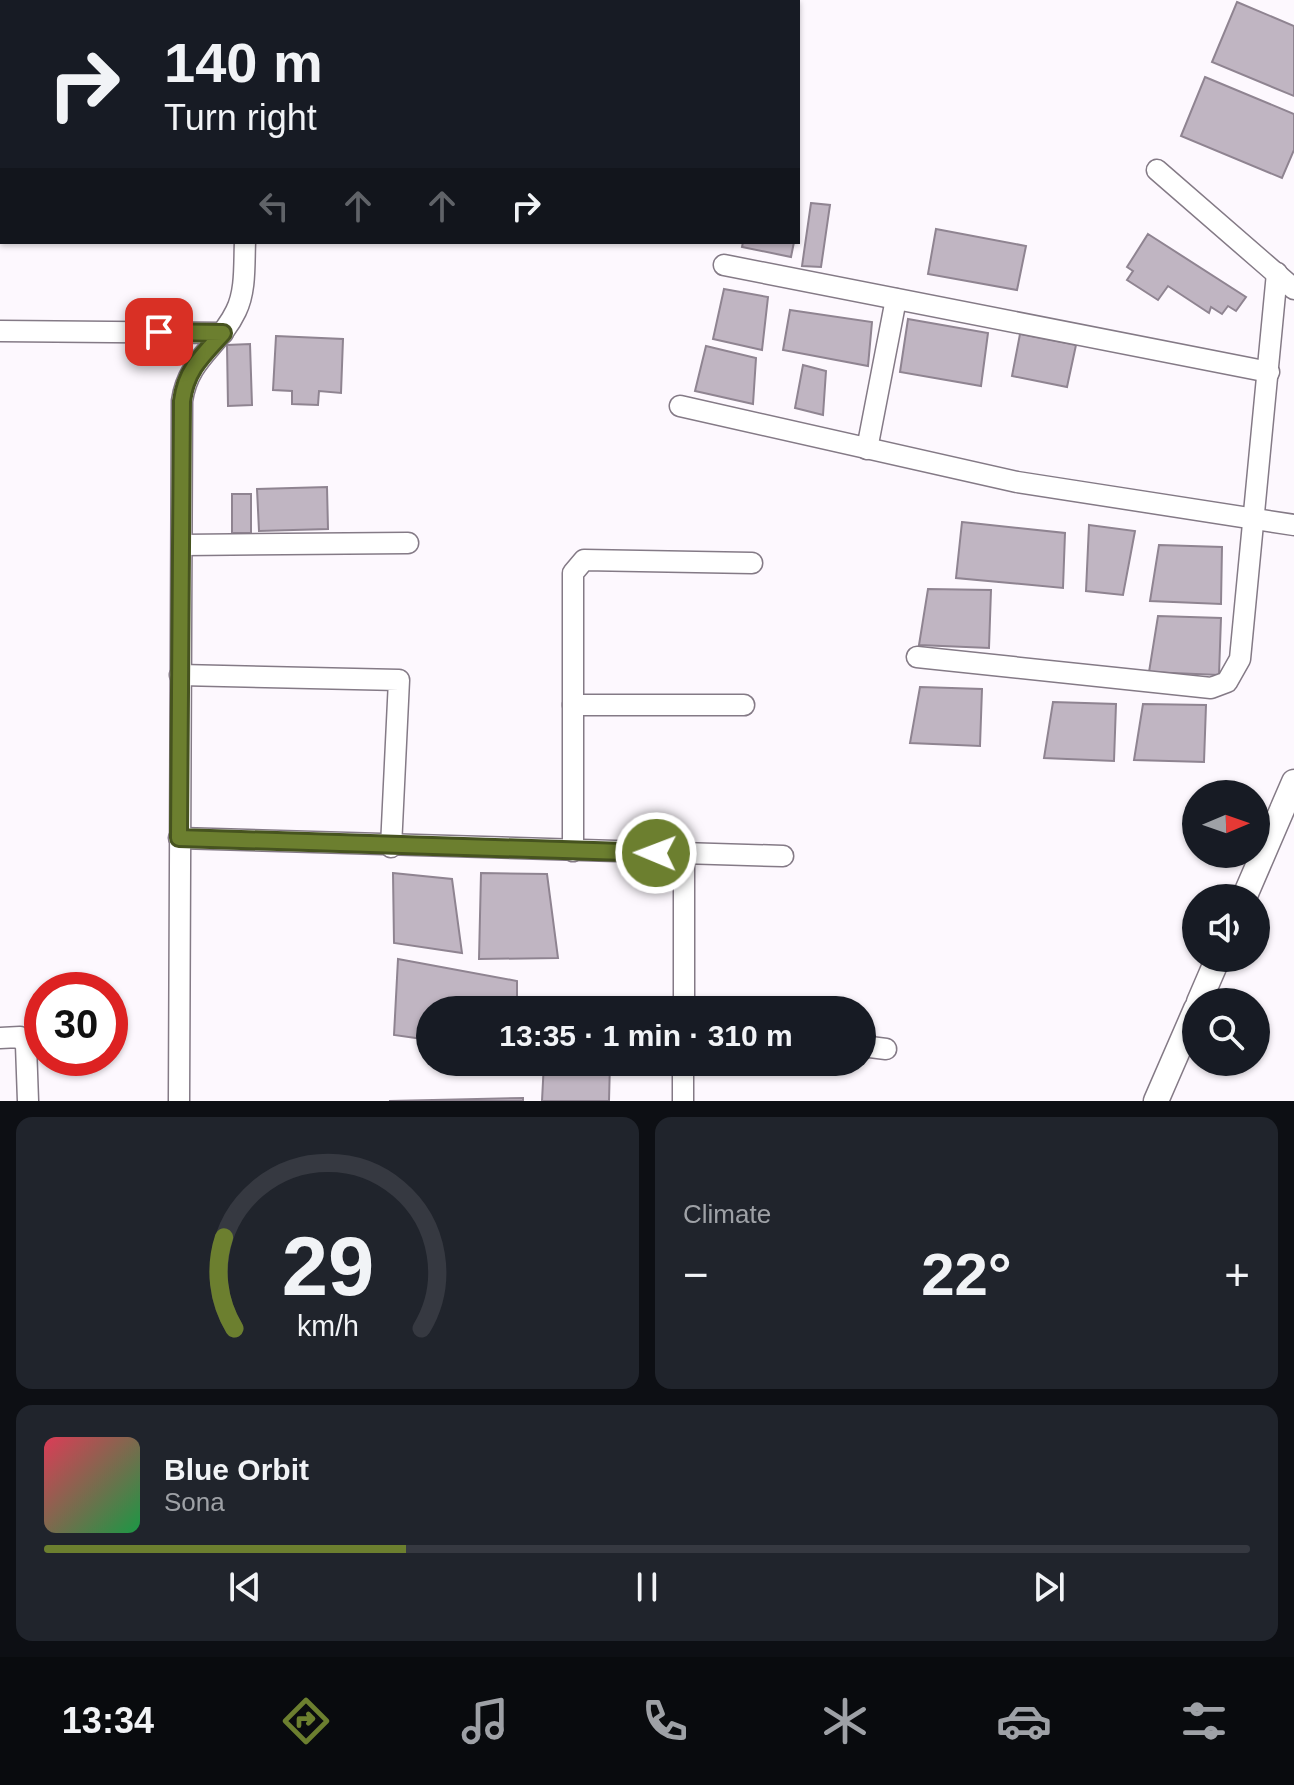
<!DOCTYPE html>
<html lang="en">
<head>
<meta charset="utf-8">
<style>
  body { margin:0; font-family:Arial,sans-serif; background:#20242c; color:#f1f3f6; height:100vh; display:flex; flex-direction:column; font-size:30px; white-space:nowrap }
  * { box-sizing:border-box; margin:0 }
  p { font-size:26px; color:#9ea1a6 }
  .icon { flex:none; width:44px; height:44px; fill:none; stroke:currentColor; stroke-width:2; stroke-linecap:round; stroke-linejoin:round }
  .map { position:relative; height:1101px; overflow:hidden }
  .drawer { display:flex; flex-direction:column; gap:16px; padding:16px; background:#0d0f14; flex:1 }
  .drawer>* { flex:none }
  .guide { position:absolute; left:0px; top:0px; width:800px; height:244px; box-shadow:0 2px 6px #0004; background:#171b24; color:#f1f3f6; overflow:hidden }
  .needle { width:52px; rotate:88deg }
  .controls { position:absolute; left:1182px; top:780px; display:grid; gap:16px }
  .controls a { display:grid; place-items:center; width:88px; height:88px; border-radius:50%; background:#171b24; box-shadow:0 2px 6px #0004; font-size:40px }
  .speed { position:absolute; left:24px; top:972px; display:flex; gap:16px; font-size:40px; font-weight:700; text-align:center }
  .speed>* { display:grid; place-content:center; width:104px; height:104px; border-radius:50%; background:#171b24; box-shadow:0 2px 6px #0004; line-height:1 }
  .speed .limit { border:12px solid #d22; background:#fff; color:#111 }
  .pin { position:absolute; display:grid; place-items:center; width:68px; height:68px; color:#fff; margin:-34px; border-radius:16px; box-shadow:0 4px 12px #0006 }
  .me { position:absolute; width:88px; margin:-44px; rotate:271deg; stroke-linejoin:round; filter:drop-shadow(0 0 6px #0008) }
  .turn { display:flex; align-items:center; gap:28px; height:168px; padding:0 32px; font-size:36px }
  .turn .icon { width:104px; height:104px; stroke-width:2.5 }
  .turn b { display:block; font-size:56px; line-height:68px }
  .lanes { display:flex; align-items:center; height:76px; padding:0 32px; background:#0003; justify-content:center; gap:40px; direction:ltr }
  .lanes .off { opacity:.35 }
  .big { font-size:60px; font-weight:700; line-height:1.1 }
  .drawer .widget { flex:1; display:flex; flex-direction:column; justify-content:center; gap:12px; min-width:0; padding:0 28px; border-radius:16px; background:#20242c }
  .drawer .dial { align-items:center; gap:0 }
  .dial svg { height:208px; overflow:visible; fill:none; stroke:#363941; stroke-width:7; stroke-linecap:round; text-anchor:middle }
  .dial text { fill:#f1f3f6; stroke:none }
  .song { display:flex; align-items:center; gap:24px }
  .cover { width:96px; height:96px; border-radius:12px; background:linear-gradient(135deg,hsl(350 70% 55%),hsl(140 70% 35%)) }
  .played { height:8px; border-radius:4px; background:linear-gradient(90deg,#6c7f2f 30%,#363941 30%) }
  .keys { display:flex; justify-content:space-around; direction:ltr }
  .heat { display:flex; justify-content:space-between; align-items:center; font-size:44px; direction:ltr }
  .drawer .tiles { flex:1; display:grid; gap:16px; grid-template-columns:1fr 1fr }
  .widget:last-child { grid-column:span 2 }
  .trip { position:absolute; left:416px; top:996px; width:460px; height:80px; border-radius:40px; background:#171b24; box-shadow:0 2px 6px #0004; font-weight:700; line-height:80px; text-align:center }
  .menu { display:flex; height:128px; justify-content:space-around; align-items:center; background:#090b0e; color:#9ea1a6 }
  .menu .icon { width:56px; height:56px }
  .menu .current { color:#6c7f2f }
  .menu b { font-size:36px; color:#f1f3f6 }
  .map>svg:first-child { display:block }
</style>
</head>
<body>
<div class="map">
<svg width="1294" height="1101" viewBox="0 0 1294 1101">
  <rect width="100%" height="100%" fill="#fdf8fe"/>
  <g fill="#c0b5c2" stroke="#8f8491" stroke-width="2">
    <polygon points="1237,2 1294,26 1294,96 1212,62"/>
    <polygon points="1205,77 1294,114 1294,150 1282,178 1181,136"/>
    <polygon points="811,203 830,205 821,267 802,266"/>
    <polygon points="936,229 1026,246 1017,290 928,274"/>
    <polygon points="1148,234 1246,297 1236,311 1228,306 1222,314 1211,307 1209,313 1168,286 1158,300 1127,280 1133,271 1127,267"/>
    <polygon points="743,242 794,242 791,257 742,247"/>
    <polygon points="724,289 768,297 762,350 713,339"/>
    <polygon points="790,310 872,322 868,366 783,350"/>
    <polygon points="908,319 988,333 981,386 900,372"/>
    <polygon points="1020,334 1076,345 1067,387 1012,376"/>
    <polygon points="276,336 343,339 341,393 319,391 318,405 292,404 292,391 273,390"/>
    <polygon points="250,344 252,405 228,406 227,345"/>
    <polygon points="706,346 756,358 753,404 695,391"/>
    <polygon points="803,365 826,371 823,415 795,408"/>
    <polygon points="327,487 328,529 259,531 257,489"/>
    <rect x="232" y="494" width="19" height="39"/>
    <polygon points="962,522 1065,533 1063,588 956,578"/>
    <polygon points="1089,525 1135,531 1123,595 1086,591"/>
    <polygon points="1159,545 1222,547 1221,604 1150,601"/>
    <polygon points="928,589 991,590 989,648 919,645"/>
    <polygon points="1158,616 1221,618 1219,675 1149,672"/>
    <polygon points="920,687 982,689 980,746 910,743"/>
    <polygon points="1053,702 1116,704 1114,761 1044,758"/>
    <polygon points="1143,704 1206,705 1204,762 1134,760"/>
    <polygon points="393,873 452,879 462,953 394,943"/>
    <polygon points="481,873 547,874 558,958 479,959"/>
    <polygon points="398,959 517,981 517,1010 430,1010 430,1040 394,1035"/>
    <rect x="547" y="1003" width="65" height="7"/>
    <polygon points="544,1062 610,1062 609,1101 542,1101"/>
    <polygon points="523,1098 523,1101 389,1101"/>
  </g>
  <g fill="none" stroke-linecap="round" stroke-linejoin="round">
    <defs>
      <g id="minor">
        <polyline points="264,2 265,0"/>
        <polyline points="1157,170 1294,289"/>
        <polyline points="0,192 2,192"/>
        <polyline points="724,265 1269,372"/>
        <polyline points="0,331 223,333"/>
        <polyline points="680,406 1017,482 1294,525"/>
        <polyline points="867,449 896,299"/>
        <polyline points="183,545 408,543"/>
        <polyline points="917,657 1211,688 1227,682 1240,659 1277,273"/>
        <polyline points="180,675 399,680 391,847"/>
        <polyline points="573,705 744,705"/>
        <polyline points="179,838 783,856"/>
        <polyline points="573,851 573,573 584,560 752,563"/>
        <polyline points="684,1010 684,854"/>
        <polyline points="0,1038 20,1037 26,1045 28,1101"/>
        <polyline points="862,1046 886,1049"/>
        <path d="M179,1101L182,401C188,358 219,347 236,311C246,291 244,264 245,242"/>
        <polyline points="683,1101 683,1062"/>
      </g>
      <g id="tertiary">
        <polyline points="1244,898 1294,782"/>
        <polyline points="1199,1002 1218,958"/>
        <polyline points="1156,1101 1196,1009"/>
      </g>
    </defs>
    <use href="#minor" stroke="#847a86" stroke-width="23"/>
    <use href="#tertiary" stroke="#847a86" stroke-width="27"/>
    <use href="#minor" stroke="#fff" stroke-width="20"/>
    <use href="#tertiary" stroke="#fff" stroke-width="24"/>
  </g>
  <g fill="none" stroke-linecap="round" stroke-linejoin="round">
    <defs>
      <path id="route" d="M159,332L223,333C202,356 186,370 182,401L179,838L656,853"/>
    </defs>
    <use href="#route" stroke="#46531f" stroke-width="20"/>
    <use href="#route" stroke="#6c7f2f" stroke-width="14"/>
  </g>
</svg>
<div class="controls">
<a><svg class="needle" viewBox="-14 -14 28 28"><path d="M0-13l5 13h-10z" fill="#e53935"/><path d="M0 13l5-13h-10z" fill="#9ea1a6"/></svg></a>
<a><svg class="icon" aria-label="sound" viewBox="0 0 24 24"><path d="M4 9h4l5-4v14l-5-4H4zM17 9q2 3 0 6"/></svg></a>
<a><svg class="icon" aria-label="search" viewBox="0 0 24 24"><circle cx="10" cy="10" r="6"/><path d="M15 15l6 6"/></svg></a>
</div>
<div class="speed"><div class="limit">30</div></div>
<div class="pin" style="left:159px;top:332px;background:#d93025"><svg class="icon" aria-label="arrive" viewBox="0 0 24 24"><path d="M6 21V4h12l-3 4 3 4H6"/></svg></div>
<svg class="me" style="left:656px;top:853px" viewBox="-20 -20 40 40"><circle r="17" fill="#6c7f2f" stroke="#fff" stroke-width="3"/><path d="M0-11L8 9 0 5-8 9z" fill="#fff"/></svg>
<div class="trip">13:35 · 1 min · 310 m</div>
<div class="guide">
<div class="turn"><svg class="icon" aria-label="right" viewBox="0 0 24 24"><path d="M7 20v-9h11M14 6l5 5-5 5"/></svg><div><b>140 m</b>Turn right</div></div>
<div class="lanes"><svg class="icon off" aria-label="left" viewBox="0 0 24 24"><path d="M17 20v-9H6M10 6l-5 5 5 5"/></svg><svg class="icon off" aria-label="ahead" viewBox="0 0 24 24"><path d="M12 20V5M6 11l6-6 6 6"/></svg><svg class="icon off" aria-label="ahead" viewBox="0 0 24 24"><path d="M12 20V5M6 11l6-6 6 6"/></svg><svg class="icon" aria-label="right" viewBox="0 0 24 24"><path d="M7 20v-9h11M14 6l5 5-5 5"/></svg></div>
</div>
</div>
<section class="drawer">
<div class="tiles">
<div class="widget dial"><svg viewBox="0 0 100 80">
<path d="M14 69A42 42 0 1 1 86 69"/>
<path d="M14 69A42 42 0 0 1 10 34" stroke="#6c7f2f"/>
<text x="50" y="56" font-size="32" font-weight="700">29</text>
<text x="50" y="72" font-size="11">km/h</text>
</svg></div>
<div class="widget"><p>Climate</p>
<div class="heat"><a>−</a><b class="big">22°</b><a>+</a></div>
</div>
<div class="widget">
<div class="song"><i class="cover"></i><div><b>Blue Orbit</b><p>Sona</p></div></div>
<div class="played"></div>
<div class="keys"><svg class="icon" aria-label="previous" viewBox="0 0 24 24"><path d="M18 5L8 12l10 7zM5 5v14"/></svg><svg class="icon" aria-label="pause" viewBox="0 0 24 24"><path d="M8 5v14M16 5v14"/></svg><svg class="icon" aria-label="next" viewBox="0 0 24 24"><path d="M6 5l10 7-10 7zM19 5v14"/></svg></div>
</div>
</div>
</section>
<nav class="menu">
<b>13:34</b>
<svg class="icon current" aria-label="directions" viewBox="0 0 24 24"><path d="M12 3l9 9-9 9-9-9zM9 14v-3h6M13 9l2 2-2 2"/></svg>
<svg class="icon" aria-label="music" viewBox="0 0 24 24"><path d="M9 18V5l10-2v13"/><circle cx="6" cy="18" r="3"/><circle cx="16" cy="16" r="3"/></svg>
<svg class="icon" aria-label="phone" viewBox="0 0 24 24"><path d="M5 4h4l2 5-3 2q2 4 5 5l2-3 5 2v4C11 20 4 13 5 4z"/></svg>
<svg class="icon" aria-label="climate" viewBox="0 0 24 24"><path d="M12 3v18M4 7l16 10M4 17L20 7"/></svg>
<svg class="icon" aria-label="car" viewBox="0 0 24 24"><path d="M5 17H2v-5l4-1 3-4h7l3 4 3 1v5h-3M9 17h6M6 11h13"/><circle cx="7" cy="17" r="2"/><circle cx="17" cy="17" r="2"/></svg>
<svg class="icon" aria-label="filters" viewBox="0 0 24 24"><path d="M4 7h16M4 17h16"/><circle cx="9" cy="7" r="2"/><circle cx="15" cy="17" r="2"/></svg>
</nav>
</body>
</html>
